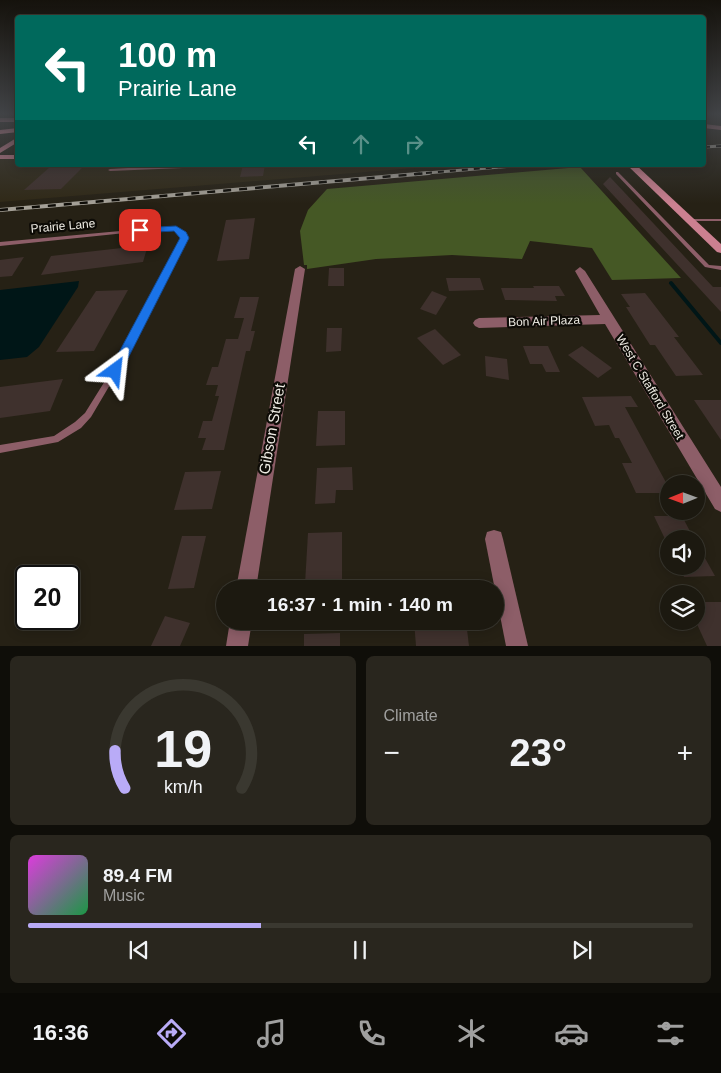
<!DOCTYPE html>
<html lang="en">
<head>
<meta charset="utf-8">
<style>
  body { margin:0; font-family:Helvetica,sans-serif; background:#29261e; color:#f1f3f6; height:100vh; display:flex; flex-direction:column; font-size:19px; white-space:nowrap }
  * { box-sizing:border-box; margin:0 }
  p { font-size:16px; color:#a0a09f }
  .icon { flex:none; width:28px; height:28px; fill:none; stroke:currentColor; stroke-width:2; stroke-linecap:round; stroke-linejoin:round }
  .map { position:relative; height:646px; overflow:hidden }
  .details { display:flex; flex-direction:column; gap:10px; padding:10px; background:#0f0e09; flex:1 }
  .details>* { flex:none }
  .top-card { position:absolute; left:15px; top:15px; width:691px; height:152px; border-radius:5px; box-shadow:0 2px 12px #0003,0 0 0 1px #3a3830; background:#00695c; color:#fff; overflow:hidden }
  .needle { width:32px; rotate:269deg }
  .fabs { position:absolute; left:660px; top:475px; display:grid; gap:10px }
  .fabs a { display:grid; place-items:center; width:45px; height:45px; border-radius:50%; background:#1c1910; box-shadow:0 2px 12px #0003,0 0 0 1px #3a3830; font-size:25px }
  .speed { position:absolute; left:15px; top:565px; display:flex; gap:10px; font-size:25px; font-weight:700; text-align:center }
  .speed>* { display:grid; place-content:center; width:65px; height:65px; border-radius:50%; background:#1c1910; box-shadow:0 2px 12px #0003,0 0 0 1px #3a3830; line-height:1 }
  .speed .limit { border:2px solid #111; border-radius:8px; background:#fff; color:#111 }
  .pin { position:absolute; display:grid; place-items:center; width:42px; height:42px; color:#fff; margin:-21px; border-radius:10px; box-shadow:0 2px 8px #0006 }
  .me { position:absolute; width:55px; margin:-28px; rotate:30deg; stroke-linejoin:round; filter:drop-shadow(0 0 4px #0008) }
  .turn { display:flex; align-items:center; gap:18px; height:105px; padding:0 20px; font-size:22px }
  .turn .icon { width:65px; height:65px; stroke-width:2.5 }
  .turn b { display:block; font-size:35px; line-height:42px }
  .lanes { display:flex; align-items:center; height:48px; padding:0 20px; background:#0003; justify-content:center; gap:25px; direction:ltr }
  .lanes .off { opacity:.35 }
  .big { font-size:38px; font-weight:600; line-height:1.1 }
  .details .widget { flex:1; display:flex; flex-direction:column; justify-content:center; gap:8px; min-width:0; padding:0 18px; border-radius:8px; background:#29261e }
  .details .dial { align-items:center; gap:0 }
  .dial svg { height:130px; overflow:visible; fill:none; stroke:#3a3830; stroke-width:7; stroke-linecap:round; text-anchor:middle }
  .dial text { fill:#f1f3f6; stroke:none }
  .song { display:flex; align-items:center; gap:15px }
  .cover { width:60px; height:60px; border-radius:8px; background:linear-gradient(135deg,hsl(300 70% 55%),hsl(140 70% 35%)) }
  .played { height:5px; border-radius:2px; background:linear-gradient(90deg,#b9abf7 35%,#3a3830 35%) }
  .keys { display:flex; justify-content:space-around; direction:ltr }
  .heat { display:flex; justify-content:space-between; align-items:center; font-size:28px; direction:ltr }
  .details .tiles { flex:1; display:grid; gap:10px; grid-template-columns:1fr 1fr }
  .widget:last-child { grid-column:span 2 }
  .trip { position:absolute; left:216px; top:580px; width:288px; height:50px; border-radius:25px; background:#1c1910; box-shadow:0 2px 12px #0003,0 0 0 1px #3a3830; font-weight:600; line-height:50px; text-align:center }
  .dock { display:flex; height:80px; justify-content:space-around; align-items:center; background:#0b0a06; color:#a0a09f }
  .dock .icon { width:35px; height:35px }
  .dock .current { color:#b9abf7 }
  .dock b { font-size:22px; color:#f1f3f6 }
  .map>svg:first-child { display:block }
</style>
</head>
<body>
<div class="map">
<svg width="721" height="646" viewBox="0 0 721 646">
  <rect width="100%" height="100%" fill="#262115"/>
  <polygon fill="#302917" points="17,158 18,165 451,165 0,202 0,159"/>
  <polygon fill="#455825" points="580,167 681,278 612,280 592,248 530,241 522,259 452,255 376,259 307,269 307,265 304,265 300,231 308,210 327,189"/>
  <polygon fill="#001617" points="79,281 78,287 39,347 27,357 0,360 0,290"/>
  <g fill="none" stroke-linecap="round" stroke-linejoin="round">
    <polyline stroke="#001617" stroke-width="4" points="671,283 721,343"/>
  </g>
  <g fill="#3f312d">
    <polygon points="243,165 265,165 263,176 240,177"/>
    <polygon points="84,166 61,189 24,190 50,167"/>
    <polygon points="610,177 713,287 721,287 721,312 603,184"/>
    <polygon points="255,218 249,259 217,261 226,220"/>
    <polygon points="148,245 143,262 41,275 51,256"/>
    <polygon points="24,257 12,276 0,277 0,260"/>
    <polygon points="329,268 344,268 344,286 328,286"/>
    <polygon points="446,278 480,278 484,290 449,291"/>
    <polygon points="533,286 559,286 565,296 555,296 557,301 505,300 501,288 534,288"/>
    <polygon points="128,290 94,351 56,352 96,291"/>
    <polygon points="432,291 447,297 436,315 420,309"/>
    <polygon points="645,293 679,337 674,337 703,375 676,376 655,345 650,345 626,307 630,307 621,294"/>
    <polygon points="240,297 259,297 251,331 255,331 250,351 246,351 224,450 202,450 206,438 198,438 203,421 212,421 219,396 215,396 218,385 206,385 212,367 218,367 226,339 238,339 244,318 234,318"/>
    <polygon points="327,328 342,328 341,351 326,352"/>
    <polygon points="435,329 461,355 443,365 417,338"/>
    <polygon points="523,346 548,346 560,372 546,372 542,364 530,364"/>
    <polygon points="582,346 612,368 598,378 568,355"/>
    <polygon points="485,356 507,359 509,380 486,376"/>
    <polygon points="63,379 50,411 0,418 0,387"/>
    <polygon points="631,396 638,407 625,407 669,488 669,493 636,493 622,463 632,463 619,438 615,438 609,425 595,426 582,397"/>
    <polygon points="694,400 721,400 721,440"/>
    <polygon points="318,411 345,411 345,445 316,446"/>
    <polygon points="352,467 353,490 336,490 335,503 315,504 317,468"/>
    <polygon points="221,471 212,509 174,510 185,472"/>
    <polygon points="654,516 682,516 694,539 665,539"/>
    <polygon points="342,532 342,583 305,584 308,533"/>
    <polygon points="182,536 206,536 194,588 168,589"/>
    <polygon points="696,542 715,576 684,577 679,566 696,566"/>
    <polygon points="696,602 721,602 721,646 707,646 696,622"/>
    <polygon points="165,616 190,623 180,646 151,646"/>
    <polygon points="414,621 466,621 469,646 416,646"/>
    <polygon points="340,633 340,646 304,646 304,634"/>
  </g>
  <g fill="none" stroke-linecap="round" stroke-linejoin="round">
    <g fill="#8d5e68" fill-rule="evenodd">
      <polygon points="147,165 151,165 150,167 185,165 185,167 183,168 110,171 108,170 110,169 146,167"/>
      <polygon points="616,172 618,172 709,265 721,266 721,270 705,267 616,174"/>
      <rect x="688" y="219" width="33" height="2"/>
      <path d="M164,227C174,227 182,228 186,238L127,356L91,417L81,428L58,442L0,453V445L54,436L75,422L85,413L123,352L182,238C178,230 172,230 164,229L0,246V242Z"/>
    </g>
    <g fill="#8d5e68" fill-rule="evenodd">
      <polygon points="300,266 305,269 256,589 236,589 295,269"/>
      <polygon points="580,267 585,271 721,487 721,512 715,509 605,324 479,328 475,326 473,323 475,320 479,318 600,315 575,271"/>
      <polygon points="494,530 501,532 503,539 528,646 506,646 485,539 487,532"/>
      <polygon points="230,621 252,621 248,646 226,646"/>
    </g>
    <g fill="#cb8090" fill-rule="evenodd">
      <polygon points="704,124 721,126 721,130 704,128"/>
      <polygon points="18,137 18,142 0,153 0,148"/>
      <rect x="0" y="155" width="18" height="4"/>
      <polygon points="627,165 636,165 721,244 721,253 717,252"/>
    </g>
    <g fill="#fb9ab0" fill-rule="evenodd">
      <rect x="0" y="118" width="18" height="4"/>
      <polygon points="18,128 18,132 0,134 0,130"/>
    </g>
    <defs>
      <g id="rail-far1">
        <polyline points="704,147 721,146"/>
        <polyline points="414,174 524,165"/>
      </g>
      <polyline id="rail" points="0,210 429,173"/>
    </defs>
    <use href="#rail-far1" stroke="#a4a097" stroke-width="3"/>
    <use href="#rail" stroke="#a4a097" stroke-width="4"/>
    <use href="#rail-far1" stroke="#0d0b06" stroke-width="2" stroke-dasharray="6" stroke-linecap="butt"/>
    <use href="#rail" stroke="#0d0b06" stroke-width="2.5" stroke-dasharray="8" stroke-linecap="butt"/>
  </g>
  <linearGradient id="sky" x2="0" y2="1"><stop stop-color="#15120c"/><stop offset="0.56" stop-color="#414346"/><stop offset="1" stop-color="#414346" stop-opacity="0"/></linearGradient>
  <rect width="721" height="204" fill="url(#sky)"/>
  <polygon fill="#1a73e8" stroke="#114b97" points="176,226 186,232 189,238 120,374 115,376 111,374 109,371 180,238 174,231 140,233 136,230 140,228"/>
  <g text-anchor="middle" stroke-width="4.5" stroke-linejoin="round" paint-order="stroke">
    <g font-size="12" fill="#eeebe3" stroke="#0d0b06">
      <text transform="translate(63 226) rotate(-5)" y="4">Prairie Lane</text>
      <text transform="translate(544 321) rotate(-2)" y="4">Bon Air Plaza</text>
      <text transform="translate(650 387) rotate(59)" y="4">West C Stafford Street</text>
    </g>
    <g font-size="15" fill="#eeebe3" stroke="#0d0b06">
      <text transform="translate(272 429) rotate(-80)" y="5">Gibson Street</text>
    </g>
  </g>
</svg>
<div class="fabs">
<a><svg class="needle" viewBox="-14 -14 28 28"><path d="M0-13l5 13h-10z" fill="#e53935"/><path d="M0 13l5-13h-10z" fill="#a0a09f"/></svg></a>
<a><svg class="icon" aria-label="sound" viewBox="0 0 24 24"><path d="M4 9h4l5-4v14l-5-4H4zM17 9q2 3 0 6"/></svg></a>
<a><svg class="icon" aria-label="layers" viewBox="0 0 24 24"><path d="M12 4l9 5-9 5-9-5zM3 14l9 5 9-5"/></svg></a>
</div>
<div class="speed"><div class="limit">20</div></div>
<div class="pin" style="left:140px;top:230px;background:#d93025"><svg class="icon" aria-label="arrive" viewBox="0 0 24 24"><path d="M6 21V4h12l-3 4 3 4H6"/></svg></div>
<svg class="me" style="left:115px;top:371px" viewBox="-20 -20 40 40"><path d="M0-17L14 15 0 8-14 15z" fill="#1a73e8" stroke="#fff" stroke-width="4"/></svg>
<div class="trip">16:37 · 1 min · 140 m</div>
<div class="top-card">
<div class="turn"><svg class="icon" aria-label="left" viewBox="0 0 24 24"><path d="M17 20v-9H6M10 6l-5 5 5 5"/></svg><div><b>100 m</b>Prairie Lane</div></div>
<div class="lanes"><svg class="icon" aria-label="left" viewBox="0 0 24 24"><path d="M17 20v-9H6M10 6l-5 5 5 5"/></svg><svg class="icon off" aria-label="ahead" viewBox="0 0 24 24"><path d="M12 20V5M6 11l6-6 6 6"/></svg><svg class="icon off" aria-label="right" viewBox="0 0 24 24"><path d="M7 20v-9h11M14 6l5 5-5 5"/></svg></div>
</div>
</div>
<section class="details">
<div class="tiles">
<div class="widget dial"><svg viewBox="0 0 100 80">
<path d="M14 69A42 42 0 1 1 86 69"/>
<path d="M14 69A42 42 0 0 1 8 46" stroke="#b9abf7"/>
<text x="50" y="56" font-size="32" font-weight="700">19</text>
<text x="50" y="72" font-size="11">km/h</text>
</svg></div>
<div class="widget"><p>Climate</p>
<div class="heat"><a>−</a><b class="big">23°</b><a>+</a></div>
</div>
<div class="widget">
<div class="song"><i class="cover"></i><div><b>89.4 FM</b><p>Music</p></div></div>
<div class="played"></div>
<div class="keys"><svg class="icon" aria-label="previous" viewBox="0 0 24 24"><path d="M18 5L8 12l10 7zM5 5v14"/></svg><svg class="icon" aria-label="pause" viewBox="0 0 24 24"><path d="M8 5v14M16 5v14"/></svg><svg class="icon" aria-label="next" viewBox="0 0 24 24"><path d="M6 5l10 7-10 7zM19 5v14"/></svg></div>
</div>
</div>
</section>
<nav class="dock">
<b>16:36</b>
<svg class="icon current" aria-label="directions" viewBox="0 0 24 24"><path d="M12 3l9 9-9 9-9-9zM9 14v-3h6M13 9l2 2-2 2"/></svg>
<svg class="icon" aria-label="music" viewBox="0 0 24 24"><path d="M9 18V5l10-2v13"/><circle cx="6" cy="18" r="3"/><circle cx="16" cy="16" r="3"/></svg>
<svg class="icon" aria-label="phone" viewBox="0 0 24 24"><path d="M5 4h4l2 5-3 2q2 4 5 5l2-3 5 2v4C11 20 4 13 5 4z"/></svg>
<svg class="icon" aria-label="climate" viewBox="0 0 24 24"><path d="M12 3v18M4 7l16 10M4 17L20 7"/></svg>
<svg class="icon" aria-label="car" viewBox="0 0 24 24"><path d="M5 17H2v-5l4-1 3-4h7l3 4 3 1v5h-3M9 17h6M6 11h13"/><circle cx="7" cy="17" r="2"/><circle cx="17" cy="17" r="2"/></svg>
<svg class="icon" aria-label="filters" viewBox="0 0 24 24"><path d="M4 7h16M4 17h16"/><circle cx="9" cy="7" r="2"/><circle cx="15" cy="17" r="2"/></svg>
</nav>
</body>
</html>
